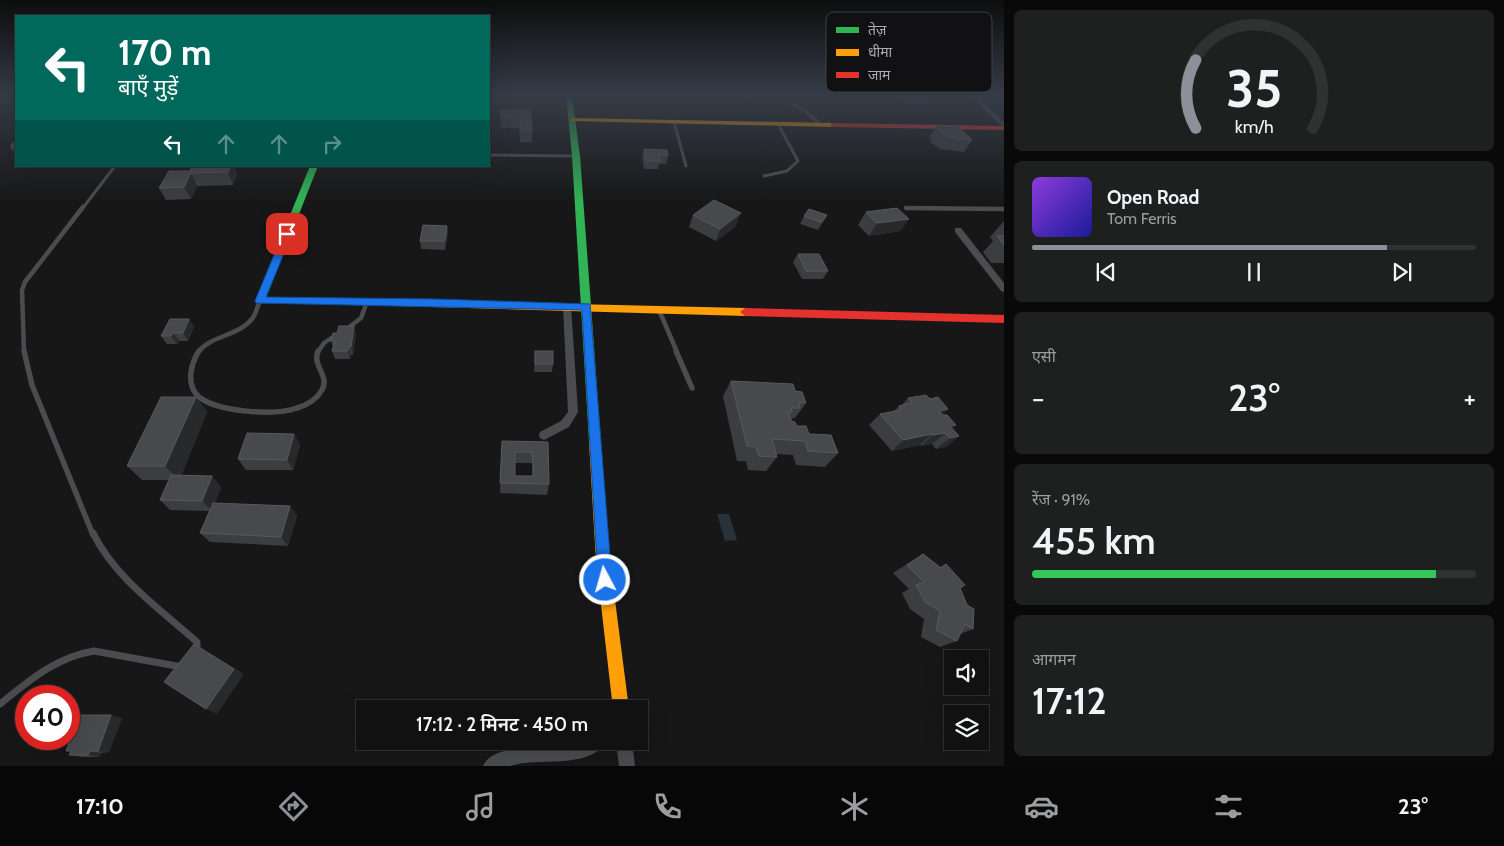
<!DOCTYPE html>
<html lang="hi">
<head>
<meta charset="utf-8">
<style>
  body { margin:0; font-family:Cabin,"Noto Sans Devanagari",sans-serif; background:#1e1f1f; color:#f1f3f6; height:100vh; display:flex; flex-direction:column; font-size:19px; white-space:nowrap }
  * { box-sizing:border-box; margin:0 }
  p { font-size:16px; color:#9c9d9f }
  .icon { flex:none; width:28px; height:28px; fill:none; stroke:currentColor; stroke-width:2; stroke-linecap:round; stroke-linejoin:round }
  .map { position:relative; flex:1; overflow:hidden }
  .side { display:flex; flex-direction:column; gap:10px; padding:10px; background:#090909; width:500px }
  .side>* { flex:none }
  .hud { position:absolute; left:15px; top:15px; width:475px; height:152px; border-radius:0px; box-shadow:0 5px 20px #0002,0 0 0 1px #303131; background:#00695c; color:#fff; overflow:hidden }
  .fabs { position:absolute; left:944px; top:650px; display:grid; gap:10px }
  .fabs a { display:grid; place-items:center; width:45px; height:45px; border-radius:0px; background:#111; box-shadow:0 5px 20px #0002,0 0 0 1px #303131; font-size:25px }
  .speed { position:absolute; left:15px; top:685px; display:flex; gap:10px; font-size:25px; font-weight:700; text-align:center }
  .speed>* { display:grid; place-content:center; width:65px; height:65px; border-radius:50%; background:#111; box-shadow:0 5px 20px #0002,0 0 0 1px #303131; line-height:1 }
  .speed .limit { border:8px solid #d22; background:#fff; color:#111 }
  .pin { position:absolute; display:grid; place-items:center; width:42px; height:42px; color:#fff; margin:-21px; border-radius:10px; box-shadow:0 2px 8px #0006 }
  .me { position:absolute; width:55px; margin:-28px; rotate:354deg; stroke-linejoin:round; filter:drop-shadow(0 0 4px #0008) }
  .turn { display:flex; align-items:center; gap:18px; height:105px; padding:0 20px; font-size:22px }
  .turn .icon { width:65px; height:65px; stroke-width:2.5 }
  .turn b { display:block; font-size:35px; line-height:42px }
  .lanes { display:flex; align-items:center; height:48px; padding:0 20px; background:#0003; justify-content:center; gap:25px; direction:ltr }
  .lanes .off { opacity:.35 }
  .big { font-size:38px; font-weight:600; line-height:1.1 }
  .side .tile { flex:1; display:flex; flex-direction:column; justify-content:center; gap:8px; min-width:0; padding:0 18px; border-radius:8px; background:#1e1f1f }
  .side .dial { align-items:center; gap:0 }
  .dial svg { height:130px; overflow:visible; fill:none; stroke:#303131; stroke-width:7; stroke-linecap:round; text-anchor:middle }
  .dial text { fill:#f1f3f6; stroke:none }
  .song { display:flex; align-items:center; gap:15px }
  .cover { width:60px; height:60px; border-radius:8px; background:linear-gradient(135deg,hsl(270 70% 55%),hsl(240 70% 35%)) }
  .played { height:5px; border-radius:2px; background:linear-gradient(90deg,#8c9099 80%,#303131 80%) }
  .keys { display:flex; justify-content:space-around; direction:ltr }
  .heat { display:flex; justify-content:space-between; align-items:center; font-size:28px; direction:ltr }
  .charge { height:8px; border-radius:4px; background:linear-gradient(90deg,#34c759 91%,#303131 0) }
  .trip { position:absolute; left:356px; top:700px; width:292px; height:50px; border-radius:0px; background:#111; box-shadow:0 5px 20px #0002,0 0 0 1px #303131; font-weight:600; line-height:50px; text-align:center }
  .tab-bar { display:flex; height:80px; justify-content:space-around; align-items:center; background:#070707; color:#9c9d9f }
  .tab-bar .icon { width:35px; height:35px }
  .tab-bar .selected { color:#8c9099 }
  .tab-bar b { font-size:22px; color:#f1f3f6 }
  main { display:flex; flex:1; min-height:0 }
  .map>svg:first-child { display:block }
</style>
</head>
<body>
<main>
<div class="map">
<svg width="1004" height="766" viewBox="0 0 1004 766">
  <rect width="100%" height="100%" fill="#171717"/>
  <polygon fill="#2a3239" points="717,514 729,514 737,540 725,541"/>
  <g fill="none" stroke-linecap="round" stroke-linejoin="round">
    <g stroke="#4b4c50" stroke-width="3">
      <polyline points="789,102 805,111 821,125"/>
      <polyline points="674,122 686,166"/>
      <polyline points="489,155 576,156"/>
      <polyline points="764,176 787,171 798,161 778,124"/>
      <polyline points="906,208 962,209"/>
      <polyline points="82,209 115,166"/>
    </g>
    <g stroke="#4b4c50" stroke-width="4.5">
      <polyline points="906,208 1004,209"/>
      <polyline points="659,310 677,352"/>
      <polyline points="348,328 361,318 367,302"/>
      <polyline points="24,352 22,290 25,282 83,207"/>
      <path d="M198,352C212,335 238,336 252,319C256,314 257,307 260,301"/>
      <polyline points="318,352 324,343 336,335"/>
    </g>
    <g stroke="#4b4c50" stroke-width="5.5">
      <polyline points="24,351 32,385 93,535"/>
      <path d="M199,351C195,357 192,365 191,372C190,381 192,391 199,397C218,412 275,416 297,408C307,405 317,399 322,390C330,375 312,367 318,351"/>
      <polyline points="676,351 692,388"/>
    </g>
    <g stroke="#4b4c50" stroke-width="7">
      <path d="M93,533C115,578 160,609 197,642V652"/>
      <path d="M0,704C29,681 56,657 94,651L182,667"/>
    </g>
    <g fill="#4b4c50" fill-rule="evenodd">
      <polygon points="969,95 975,95 1004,122 1004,128"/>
      <polygon points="16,140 16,152 12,150 10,145"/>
      <polygon points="955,228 961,228 1004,283 1004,292 1001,291 955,232"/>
      <polygon points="567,303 571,306 578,412 569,427 544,440 540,438 539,435 540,432 561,421 568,412 563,306"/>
      <path d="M587,741H606C594,766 550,760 525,763C520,763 515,765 510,766C502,766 492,766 483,766C496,736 568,757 587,741Z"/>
      <polygon points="616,741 632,741 635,766 619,766"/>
    </g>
    <g fill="#30b455" fill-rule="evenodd">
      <polygon points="566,95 572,95 580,156 601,442 599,446 595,447 591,446 589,442 572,156"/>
      <polygon points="310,166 318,166 266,298 398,300 402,301 403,303 402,305 256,303 255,301"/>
    </g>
    <g fill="#ff9f0a" fill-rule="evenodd">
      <polygon points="573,118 834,123 838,125 834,127 571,121 571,119"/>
      <polygon points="398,300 745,308 750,312 745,316 398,306 393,303"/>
      <polygon points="595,437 599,438 601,442 610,561 629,709 613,709 596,561 589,442 591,438"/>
    </g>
    <g fill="#e5322d" fill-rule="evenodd">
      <polygon points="831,123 1004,126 1004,130 834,127 831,127"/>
      <polygon points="745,308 1004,315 1004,323 745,316 740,312"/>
    </g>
  </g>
  <g fill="#3c3d40" fill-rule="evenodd">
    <polygon points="712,95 753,95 752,97 712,96"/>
    <polygon points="899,95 928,95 929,96 924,104 906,103"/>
    <polygon points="500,110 530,110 532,130 532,142 520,142 519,128 501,128"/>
    <polygon points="937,126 972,140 964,152 940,149 930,142 931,140 929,137"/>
    <polygon points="644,149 668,156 666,164 659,164 658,169 644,169 642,157"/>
    <polygon points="192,166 234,166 237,175 233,185 197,186 191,199 166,200 159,188 190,171"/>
    <polygon points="866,212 909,219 900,231 869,236 858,225"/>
    <polygon points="693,215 736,226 716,241 689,227"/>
    <polygon points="827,215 818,230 800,224 804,216"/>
    <polygon points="1004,221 1004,263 991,263 983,252 993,241 990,237"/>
    <polygon points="447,226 448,234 445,250 421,249 420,241"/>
    <polygon points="798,254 828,271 823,279 802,279 793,262"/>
    <polygon points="189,319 194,327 188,341 179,341 177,344 167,344 161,336"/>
    <polygon points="356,334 353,355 351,355 350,359 335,359 332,351 333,347 331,341"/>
    <polygon points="535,351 553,364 552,372 534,372"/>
    <polygon points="731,381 795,391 806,403 795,418 793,418 791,421 797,426 838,453 825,467 796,465 793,455 776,454 777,457 766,471 748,470 746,461 737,461 723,396"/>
    <polygon points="196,397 207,412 181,476 212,476 221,487 215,503 290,506 297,516 288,546 210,542 200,533 209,511 170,510 160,500 169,480 142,480 127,466"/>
    <polygon points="908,398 930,399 948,409 942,414 956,425 952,429 959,436 946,447 936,449 932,444 921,446 920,445 892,451 869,425 880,414 894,411 899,406 901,406"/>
    <polygon points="294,434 300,445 293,470 246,470 238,459"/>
    <path d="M502,441L548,442L549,484L547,495L500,493ZM515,463H532V476H515Z"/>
    <polygon points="923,554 940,567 946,564 960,588 973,629 960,634 957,641 940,647 921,637 924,619 910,609 902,593 909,589 893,573"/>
    <polygon points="122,718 109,752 101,753 99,757 81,757 69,755 71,751 66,751"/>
  </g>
  <g fill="#28292a">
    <polygon points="231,166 234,166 237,175 233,185 228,172"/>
    <polygon points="191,173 197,186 191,199 184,187"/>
    <polygon points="741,213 736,226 716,241 720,229"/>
    <polygon points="909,219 900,231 869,236 877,223"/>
    <polygon points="447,226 448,234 445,250 445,241"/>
    <polygon points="189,319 194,327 188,341 183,333"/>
    <polygon points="354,326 356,334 353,355 351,347"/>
    <polygon points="173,333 179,341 177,344 171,336"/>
    <polygon points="348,347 351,355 350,359 348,351"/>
    <polygon points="196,397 207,412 179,480 165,466"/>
    <polygon points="948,409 936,420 939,411"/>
    <polygon points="956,425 946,434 945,433 932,444 921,446 933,435 950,426"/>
    <polygon points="294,434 300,445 293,470 287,460"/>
    <polygon points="932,434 920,445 892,451 903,440"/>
    <polygon points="959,436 946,447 936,449 950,438"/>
    <polygon points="212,476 221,487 212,511 202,501"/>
    <polygon points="290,506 297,516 288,546 281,537"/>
    <polygon points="194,644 244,674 217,714 206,709"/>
    <polygon points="111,715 122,718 109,752 98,751"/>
    <polygon points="90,751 101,753 99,757 88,755"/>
  </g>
  <g fill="#48494d" stroke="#57595e" fill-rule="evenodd">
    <polygon points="910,95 928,95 929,96 910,96"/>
    <polygon points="500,110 530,110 532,130 521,130 520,117 501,117"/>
    <polygon points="937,126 958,126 972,140 948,137 937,130 941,130"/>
    <polygon points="644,149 667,150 668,156 658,155 660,161 646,161"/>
    <polygon points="192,166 231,166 228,172 191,173 184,187 159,188 169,171 190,171"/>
    <polygon points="714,200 741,213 720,229 693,215"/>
    <polygon points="897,208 909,219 877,223 866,212"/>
    <polygon points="809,209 827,215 822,222 804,216"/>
    <polygon points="423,225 447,226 445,241 420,241"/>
    <polygon points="997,236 1004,236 1004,245"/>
    <polygon points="798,254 819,254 828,271 806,271"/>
    <polygon points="170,319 189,319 183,333 173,333 171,336 161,336"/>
    <polygon points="339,326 354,326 351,347 348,347 348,351 332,351 335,341 331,341 333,333 337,333"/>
    <rect x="535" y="351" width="18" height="13"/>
    <polygon points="731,381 793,384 795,391 802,392 806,403 799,403 800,408 791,408 792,412 788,412 791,421 795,422 797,426 806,426 809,434 831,435 838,453 808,451 805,441 772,439 777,457 759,456 756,447 747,446"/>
    <polygon points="926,395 930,399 938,397 948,409 939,411 943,415 947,415 956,425 950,426 959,436 950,438 945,433 933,435 932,434 903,440 880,414 901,410 899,406 912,403 908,398"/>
    <polygon points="161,397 196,397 165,466 127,466"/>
    <polygon points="247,433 294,434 287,460 238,459"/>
    <path d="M502,441L548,442L549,484L500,483ZM515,452H532L534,476H515Z"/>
    <polygon points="171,475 212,476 202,501 160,500"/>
    <polygon points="213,503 290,506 281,537 200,533"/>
    <polygon points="923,554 941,568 946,564 965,585 960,588 967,605 974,609 973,629 965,624 957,641 936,630 940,611 925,602 916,585 924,582 907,565"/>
    <polygon points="194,644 234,669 206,709 164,682"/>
    <polygon points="80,715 111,715 98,751 90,751 88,755 69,755 71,751 66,751"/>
  </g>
  <linearGradient id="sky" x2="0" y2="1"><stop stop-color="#0d0d0d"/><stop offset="0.47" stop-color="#363c47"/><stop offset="1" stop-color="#363c47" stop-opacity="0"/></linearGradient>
  <rect width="1004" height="202" fill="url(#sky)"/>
  <polygon fill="#1a73e8" stroke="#114b97" points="287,231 292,234 266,297 435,299 590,304 612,580 610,585 605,587 600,585 598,580 582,310 256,303 255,301 283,234"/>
  <rect x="826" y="12" width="166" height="80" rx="8" fill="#111113" stroke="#3e4045" stroke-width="1"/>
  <rect x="836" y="27" width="23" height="6" fill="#30b455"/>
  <rect x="836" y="49" width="23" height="7" fill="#ff9f0a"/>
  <rect x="836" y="72" width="23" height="6" fill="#e5322d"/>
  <g font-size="14" fill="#a8adb8">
    <text x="868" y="35">तेज़</text>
    <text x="868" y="57">धीमा</text>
    <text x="868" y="80">जाम</text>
  </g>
</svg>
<div class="fabs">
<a><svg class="icon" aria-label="sound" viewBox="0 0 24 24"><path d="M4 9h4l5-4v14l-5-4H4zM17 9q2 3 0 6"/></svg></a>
<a><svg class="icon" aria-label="layers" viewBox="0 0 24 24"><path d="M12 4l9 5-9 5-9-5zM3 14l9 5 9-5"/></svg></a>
</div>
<div class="speed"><div class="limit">40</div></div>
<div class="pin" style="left:287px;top:234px;background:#d93025"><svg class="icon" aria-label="arrive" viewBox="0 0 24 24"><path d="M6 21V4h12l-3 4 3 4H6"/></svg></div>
<svg class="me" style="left:605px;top:580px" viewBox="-20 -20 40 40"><circle r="17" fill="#1a73e8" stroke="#fff" stroke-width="3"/><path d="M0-11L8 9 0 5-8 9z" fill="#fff"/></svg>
<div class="trip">17:12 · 2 मिनट · 450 m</div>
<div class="hud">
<div class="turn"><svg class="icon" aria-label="left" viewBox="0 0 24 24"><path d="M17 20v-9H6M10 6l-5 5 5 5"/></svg><div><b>170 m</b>बाएँ मुड़ें</div></div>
<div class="lanes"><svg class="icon" aria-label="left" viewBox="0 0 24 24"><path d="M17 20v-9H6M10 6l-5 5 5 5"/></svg><svg class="icon off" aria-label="ahead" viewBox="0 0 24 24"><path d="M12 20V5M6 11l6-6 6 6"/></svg><svg class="icon off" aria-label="ahead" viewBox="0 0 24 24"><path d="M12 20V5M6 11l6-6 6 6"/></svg><svg class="icon off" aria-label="right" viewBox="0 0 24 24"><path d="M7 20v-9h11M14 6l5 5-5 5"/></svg></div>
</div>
</div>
<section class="side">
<div class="tile dial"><svg viewBox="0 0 100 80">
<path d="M14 69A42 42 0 1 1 86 69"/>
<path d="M14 69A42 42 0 0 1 14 27" stroke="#8c9099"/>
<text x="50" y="56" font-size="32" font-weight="700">35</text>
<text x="50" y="72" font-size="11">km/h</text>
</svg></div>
<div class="tile">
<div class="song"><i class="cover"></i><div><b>Open Road</b><p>Tom Ferris</p></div></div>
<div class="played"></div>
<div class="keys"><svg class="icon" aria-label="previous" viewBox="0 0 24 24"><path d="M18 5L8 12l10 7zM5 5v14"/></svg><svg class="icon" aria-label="pause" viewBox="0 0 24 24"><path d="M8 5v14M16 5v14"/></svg><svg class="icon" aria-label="next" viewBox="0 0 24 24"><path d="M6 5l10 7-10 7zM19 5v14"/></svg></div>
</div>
<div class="tile"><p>एसी</p>
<div class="heat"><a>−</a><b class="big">23°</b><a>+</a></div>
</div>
<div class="tile"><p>रेंज · 91%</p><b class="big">455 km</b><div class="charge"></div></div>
<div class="tile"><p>आगमन</p><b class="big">17:12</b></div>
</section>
</main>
<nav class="tab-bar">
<b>17:10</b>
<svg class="icon selected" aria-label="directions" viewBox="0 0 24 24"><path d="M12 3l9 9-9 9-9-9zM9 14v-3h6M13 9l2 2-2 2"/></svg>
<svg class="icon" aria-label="music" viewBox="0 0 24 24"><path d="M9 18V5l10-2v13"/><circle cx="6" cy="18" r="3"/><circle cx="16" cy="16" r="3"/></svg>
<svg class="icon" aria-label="phone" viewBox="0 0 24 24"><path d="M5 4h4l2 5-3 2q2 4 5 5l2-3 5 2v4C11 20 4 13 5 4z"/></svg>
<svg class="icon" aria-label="climate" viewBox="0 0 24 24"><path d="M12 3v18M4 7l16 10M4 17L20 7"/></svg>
<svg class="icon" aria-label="car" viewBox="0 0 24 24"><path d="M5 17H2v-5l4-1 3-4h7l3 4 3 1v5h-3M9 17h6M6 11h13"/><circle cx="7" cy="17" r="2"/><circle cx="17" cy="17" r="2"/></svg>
<svg class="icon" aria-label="filters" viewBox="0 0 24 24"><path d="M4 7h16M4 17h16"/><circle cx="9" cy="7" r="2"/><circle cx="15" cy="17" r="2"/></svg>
<b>23°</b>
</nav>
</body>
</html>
